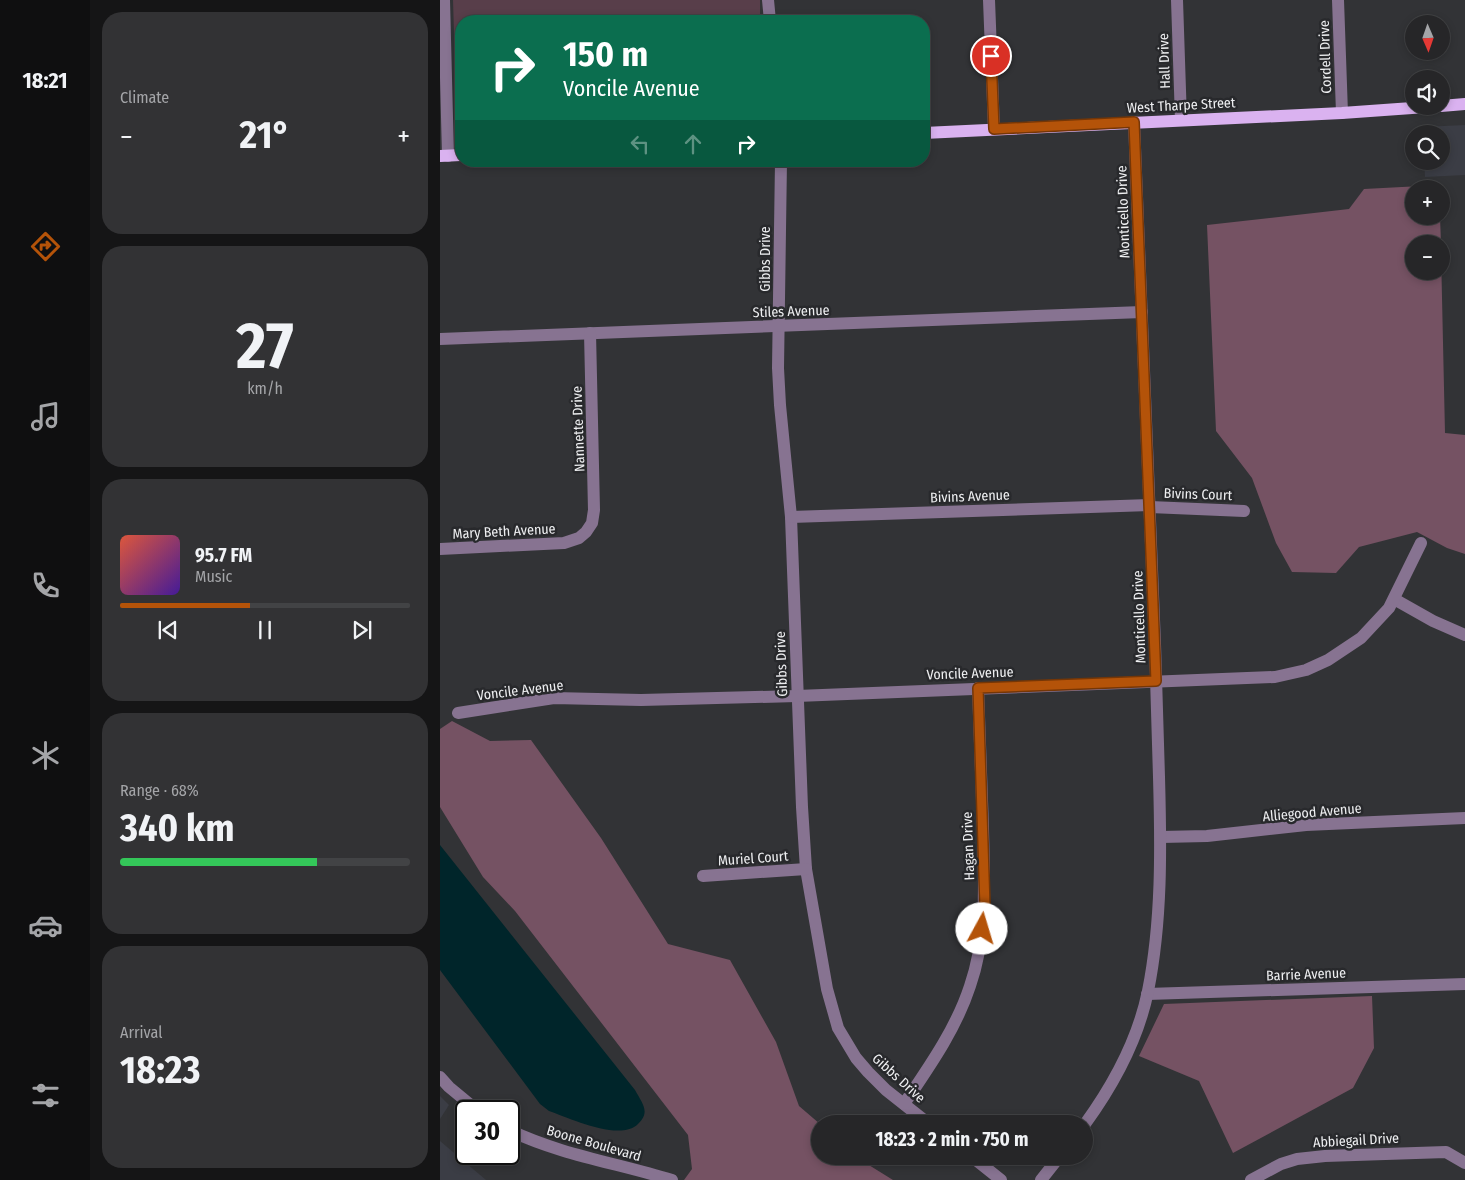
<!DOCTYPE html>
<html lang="en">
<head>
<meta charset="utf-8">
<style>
  body { margin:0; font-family:"Fira Sans Condensed",sans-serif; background:#323234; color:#f1f3f6; height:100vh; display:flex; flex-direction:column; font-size:19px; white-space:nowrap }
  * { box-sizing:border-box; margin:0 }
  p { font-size:16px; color:#a4a5a8 }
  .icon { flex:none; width:28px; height:28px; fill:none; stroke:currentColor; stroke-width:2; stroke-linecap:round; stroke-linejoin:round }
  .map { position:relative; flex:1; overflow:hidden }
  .details { display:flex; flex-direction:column; gap:12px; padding:12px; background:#151516; width:350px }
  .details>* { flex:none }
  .hud { position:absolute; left:15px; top:15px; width:475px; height:152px; border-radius:20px; box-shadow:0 2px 8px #0003,0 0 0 1px #424345; background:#0b6e4f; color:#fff; overflow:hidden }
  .needle { width:32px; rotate:178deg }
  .fabs { position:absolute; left:965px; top:15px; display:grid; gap:10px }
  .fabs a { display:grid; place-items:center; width:45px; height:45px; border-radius:50%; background:#262628; box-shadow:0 2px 8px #0003,0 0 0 1px #424345; font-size:25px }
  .speed { position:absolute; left:15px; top:1100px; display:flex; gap:10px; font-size:25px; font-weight:700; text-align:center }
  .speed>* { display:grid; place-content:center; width:65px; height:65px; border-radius:50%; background:#262628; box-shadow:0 2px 8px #0003,0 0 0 1px #424345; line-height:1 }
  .speed .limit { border:2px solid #111; border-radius:8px; background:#fff; color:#111 }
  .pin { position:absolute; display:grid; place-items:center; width:42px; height:42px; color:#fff; margin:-21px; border:2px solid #fff; border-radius:50%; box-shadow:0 1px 5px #0007 }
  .me { position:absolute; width:55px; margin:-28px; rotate:6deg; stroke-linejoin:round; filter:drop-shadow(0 0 4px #0008) }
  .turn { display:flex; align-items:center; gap:18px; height:105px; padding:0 25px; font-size:22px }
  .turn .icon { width:65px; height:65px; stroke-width:2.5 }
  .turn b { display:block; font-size:35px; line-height:42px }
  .lanes { display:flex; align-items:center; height:48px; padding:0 25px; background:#0003; justify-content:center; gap:25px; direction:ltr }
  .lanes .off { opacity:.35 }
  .big { font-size:38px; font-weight:700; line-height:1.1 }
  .details .tile { flex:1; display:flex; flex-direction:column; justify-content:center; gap:8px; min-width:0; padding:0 18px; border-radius:20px; background:#323234 }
  .details .dial { align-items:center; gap:0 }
  .dial b { font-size:65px; line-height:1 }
  .song { display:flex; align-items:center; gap:15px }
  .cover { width:60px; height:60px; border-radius:8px; background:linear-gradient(135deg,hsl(10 70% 55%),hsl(260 70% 35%)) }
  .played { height:5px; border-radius:2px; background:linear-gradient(90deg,#b45309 45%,#424345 45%) }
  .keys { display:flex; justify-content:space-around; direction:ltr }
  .heat { display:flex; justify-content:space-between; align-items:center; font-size:28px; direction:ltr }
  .charge { height:8px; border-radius:4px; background:linear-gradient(90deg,#34c759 68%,#424345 0) }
  .trip { position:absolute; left:371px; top:1115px; width:282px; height:50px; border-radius:25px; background:#262628; box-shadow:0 2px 8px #0003,0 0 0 1px #424345; font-weight:700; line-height:50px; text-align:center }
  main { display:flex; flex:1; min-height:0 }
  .tabs { display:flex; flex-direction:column; width:90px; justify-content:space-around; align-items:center; background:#0f0f10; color:#a4a5a8 }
  .tabs .icon { width:35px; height:35px }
  .tabs .on { color:#b45309 }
  .tabs b { font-size:22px; color:#f1f3f6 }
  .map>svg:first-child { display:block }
</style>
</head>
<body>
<main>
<nav class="tabs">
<b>18:21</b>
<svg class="icon on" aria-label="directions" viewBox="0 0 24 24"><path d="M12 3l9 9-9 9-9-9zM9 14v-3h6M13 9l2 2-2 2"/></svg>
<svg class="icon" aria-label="music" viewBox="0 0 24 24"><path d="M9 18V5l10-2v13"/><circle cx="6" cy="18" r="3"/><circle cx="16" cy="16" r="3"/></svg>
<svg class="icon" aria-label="phone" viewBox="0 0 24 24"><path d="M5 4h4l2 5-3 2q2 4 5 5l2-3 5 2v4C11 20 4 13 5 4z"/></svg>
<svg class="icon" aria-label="climate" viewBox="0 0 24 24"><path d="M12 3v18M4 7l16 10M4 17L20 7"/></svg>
<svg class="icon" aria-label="car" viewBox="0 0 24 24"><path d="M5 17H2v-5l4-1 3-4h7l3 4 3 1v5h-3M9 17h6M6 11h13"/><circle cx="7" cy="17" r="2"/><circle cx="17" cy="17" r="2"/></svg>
<svg class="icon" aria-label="filters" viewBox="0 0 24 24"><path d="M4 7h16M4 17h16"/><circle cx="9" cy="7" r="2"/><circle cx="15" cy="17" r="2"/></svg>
</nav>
<section class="details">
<div class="tile"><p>Climate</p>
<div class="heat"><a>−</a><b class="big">21°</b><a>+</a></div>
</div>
<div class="tile dial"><b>27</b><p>km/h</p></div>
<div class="tile">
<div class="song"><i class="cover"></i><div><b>95.7 FM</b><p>Music</p></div></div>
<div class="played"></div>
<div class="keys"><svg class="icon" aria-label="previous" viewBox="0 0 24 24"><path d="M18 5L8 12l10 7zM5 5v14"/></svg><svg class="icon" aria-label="pause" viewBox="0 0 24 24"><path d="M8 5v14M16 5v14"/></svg><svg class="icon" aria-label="next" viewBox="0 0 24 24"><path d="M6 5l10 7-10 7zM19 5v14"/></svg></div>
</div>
<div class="tile"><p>Range · 68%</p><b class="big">340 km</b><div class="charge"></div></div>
<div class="tile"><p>Arrival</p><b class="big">18:23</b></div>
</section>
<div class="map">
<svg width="1025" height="1180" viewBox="0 0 1025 1180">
  <rect width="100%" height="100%" fill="#323336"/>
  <g fill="#3b3d45">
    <polygon points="1025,125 1025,175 985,177 984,161 1001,161 1001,134 982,134 982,127"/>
    <polygon points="0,1096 9,1105 0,1119"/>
    <polygon points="0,1141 46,1180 0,1180"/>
  </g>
  <polygon fill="#583e4a" points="13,0 320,0 320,21 21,21 21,129 17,130"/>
  <g fill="#755263">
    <polygon points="1000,185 1000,189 974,189 974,216 1000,216 1001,244 974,244 974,271 1001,271 1001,252 1005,433 1025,435 1025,554 1007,548 977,532 919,547 896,573 852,572 836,543 812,478 776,431 767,225 909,209 924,189"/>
    <polygon points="12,721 50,741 91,740 161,838 228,944 290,960 336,1042 359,1106 380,1124 380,1156 417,1156 424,1162 453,1180 244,1180 252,1169 248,1135 75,911 43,877 0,807 0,729"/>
    <polygon points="932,996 934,1048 913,1088 793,1153 759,1081 699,1056 724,1004"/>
  </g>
  <path fill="#00252a" d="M0,845L195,1090C202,1103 211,1112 198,1124C180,1142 129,1118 109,1111L100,1104L0,970Z"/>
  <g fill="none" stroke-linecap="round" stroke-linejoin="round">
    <g stroke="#877391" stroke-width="12">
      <polyline points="4,0 8,156"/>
      <polyline points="328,0 330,21"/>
      <polyline points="549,0 554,129"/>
      <polyline points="737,0 741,120"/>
      <polyline points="898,0 902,113"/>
      <polyline points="341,161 338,368 340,405 351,517 362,807 366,869 387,989 398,1028 416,1058 428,1072 446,1090 489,1124"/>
      <polyline points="0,339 702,312"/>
      <polyline points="710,507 804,511"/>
      <polyline points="351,517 710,505"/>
      <polyline points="0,549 124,543 139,538 146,532 152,523 154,510 150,333"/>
      <polyline points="954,599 993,621 1025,635"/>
      <polyline points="18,713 114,698 201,700 357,696 835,677 866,670 888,660 921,638 949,608 981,543"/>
      <polyline points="721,837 767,836 866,825 1025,818"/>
      <polyline points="263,876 366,869"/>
      <polyline points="707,994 1025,984"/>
      <polyline points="0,1077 9,1087 38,1111"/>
      <path d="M464,1104C489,1067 516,1029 530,986C548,934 544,881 543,828C541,781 540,735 538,688"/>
      <path d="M645,1124C674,1084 698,1040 708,991C722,921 721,848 719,777C718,732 716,688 715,644C708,470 701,296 694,122"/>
      <path d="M69,1130C121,1155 177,1163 232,1180"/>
      <polyline points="531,1156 561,1180"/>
      <polyline points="601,1180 620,1156"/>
      <polyline points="811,1180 841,1164 857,1159 885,1156 1006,1152 1025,1163"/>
    </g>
    <g stroke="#dab2f0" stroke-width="12">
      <polyline points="1001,106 1025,104"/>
      <polyline points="484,133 902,113 1000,106"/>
      <polyline points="0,156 21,155"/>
    </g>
  </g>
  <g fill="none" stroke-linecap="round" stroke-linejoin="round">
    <defs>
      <polyline id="route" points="542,929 545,907 538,688 716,681 694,122 554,129 551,56"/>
    </defs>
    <use href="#route" stroke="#753606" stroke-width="12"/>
    <use href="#route" stroke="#b45309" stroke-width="9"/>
  </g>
  <g text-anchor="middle" stroke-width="5" stroke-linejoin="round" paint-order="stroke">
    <g font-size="14" fill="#eeeff1" stroke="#28292c">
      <text transform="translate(885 57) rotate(-92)" y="5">Cordell Drive</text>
      <text transform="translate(724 61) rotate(-92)" y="5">Hall Drive</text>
      <text transform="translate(741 105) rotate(-3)" y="5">West Tharpe Street</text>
      <text transform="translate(683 212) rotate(-92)" y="5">Monticello Drive</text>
      <text transform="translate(325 259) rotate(-90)" y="5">Gibbs Drive</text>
      <text transform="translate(351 311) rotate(-2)" y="5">Stiles Avenue</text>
      <text transform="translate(138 429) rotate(-92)" y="5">Nannette Drive</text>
      <text transform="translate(758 494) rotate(2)" y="5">Bivins Court</text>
      <text transform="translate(530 496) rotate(-2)" y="5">Bivins Avenue</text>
      <text transform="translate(64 531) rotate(-3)" y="5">Mary Beth Avenue</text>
      <text transform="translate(699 617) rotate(-92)" y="5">Monticello Drive</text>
      <text transform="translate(341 664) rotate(-92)" y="5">Gibbs Drive</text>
      <text transform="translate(530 673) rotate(-2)" y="5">Voncile Avenue</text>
      <text transform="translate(80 690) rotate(-7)" y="5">Voncile Avenue</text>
      <text transform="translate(872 812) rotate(-5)" y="5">Alliegood Avenue</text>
      <text transform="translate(528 846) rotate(-92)" y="5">Hagan Drive</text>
      <text transform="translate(313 858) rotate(-4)" y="5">Muriel Court</text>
      <text transform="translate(866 974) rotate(-2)" y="5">Barrie Avenue</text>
      <text transform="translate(459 1078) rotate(42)" y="5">Gibbs Drive</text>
      <text transform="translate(916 1140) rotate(-3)" y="5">Abbiegail Drive</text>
      <text transform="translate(154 1143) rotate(16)" y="5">Boone Boulevard</text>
    </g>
  </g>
</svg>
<div class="fabs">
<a><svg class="needle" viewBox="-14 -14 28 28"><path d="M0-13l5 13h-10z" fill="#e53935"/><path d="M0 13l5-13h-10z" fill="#a4a5a8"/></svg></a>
<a><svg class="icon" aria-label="sound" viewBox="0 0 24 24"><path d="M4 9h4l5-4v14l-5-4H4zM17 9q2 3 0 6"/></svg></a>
<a><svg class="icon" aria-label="search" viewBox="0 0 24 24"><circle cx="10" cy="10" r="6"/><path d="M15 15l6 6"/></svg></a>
<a>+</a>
<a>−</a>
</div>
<div class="speed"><div class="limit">30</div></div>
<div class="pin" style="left:551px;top:56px;background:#d93025"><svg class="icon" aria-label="arrive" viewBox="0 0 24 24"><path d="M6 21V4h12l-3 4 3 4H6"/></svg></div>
<svg class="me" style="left:542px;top:929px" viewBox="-20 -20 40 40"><circle r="19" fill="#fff"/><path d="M0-13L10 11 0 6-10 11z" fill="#b45309"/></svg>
<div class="trip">18:23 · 2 min · 750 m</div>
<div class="hud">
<div class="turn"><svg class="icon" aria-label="right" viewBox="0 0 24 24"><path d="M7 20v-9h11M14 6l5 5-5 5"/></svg><div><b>150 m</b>Voncile Avenue</div></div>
<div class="lanes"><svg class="icon off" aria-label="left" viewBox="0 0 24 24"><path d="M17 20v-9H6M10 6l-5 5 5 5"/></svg><svg class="icon off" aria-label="ahead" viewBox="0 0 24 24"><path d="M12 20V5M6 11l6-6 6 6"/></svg><svg class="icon" aria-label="right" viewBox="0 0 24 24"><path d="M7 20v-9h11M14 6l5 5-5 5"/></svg></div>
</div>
</div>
</main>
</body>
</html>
